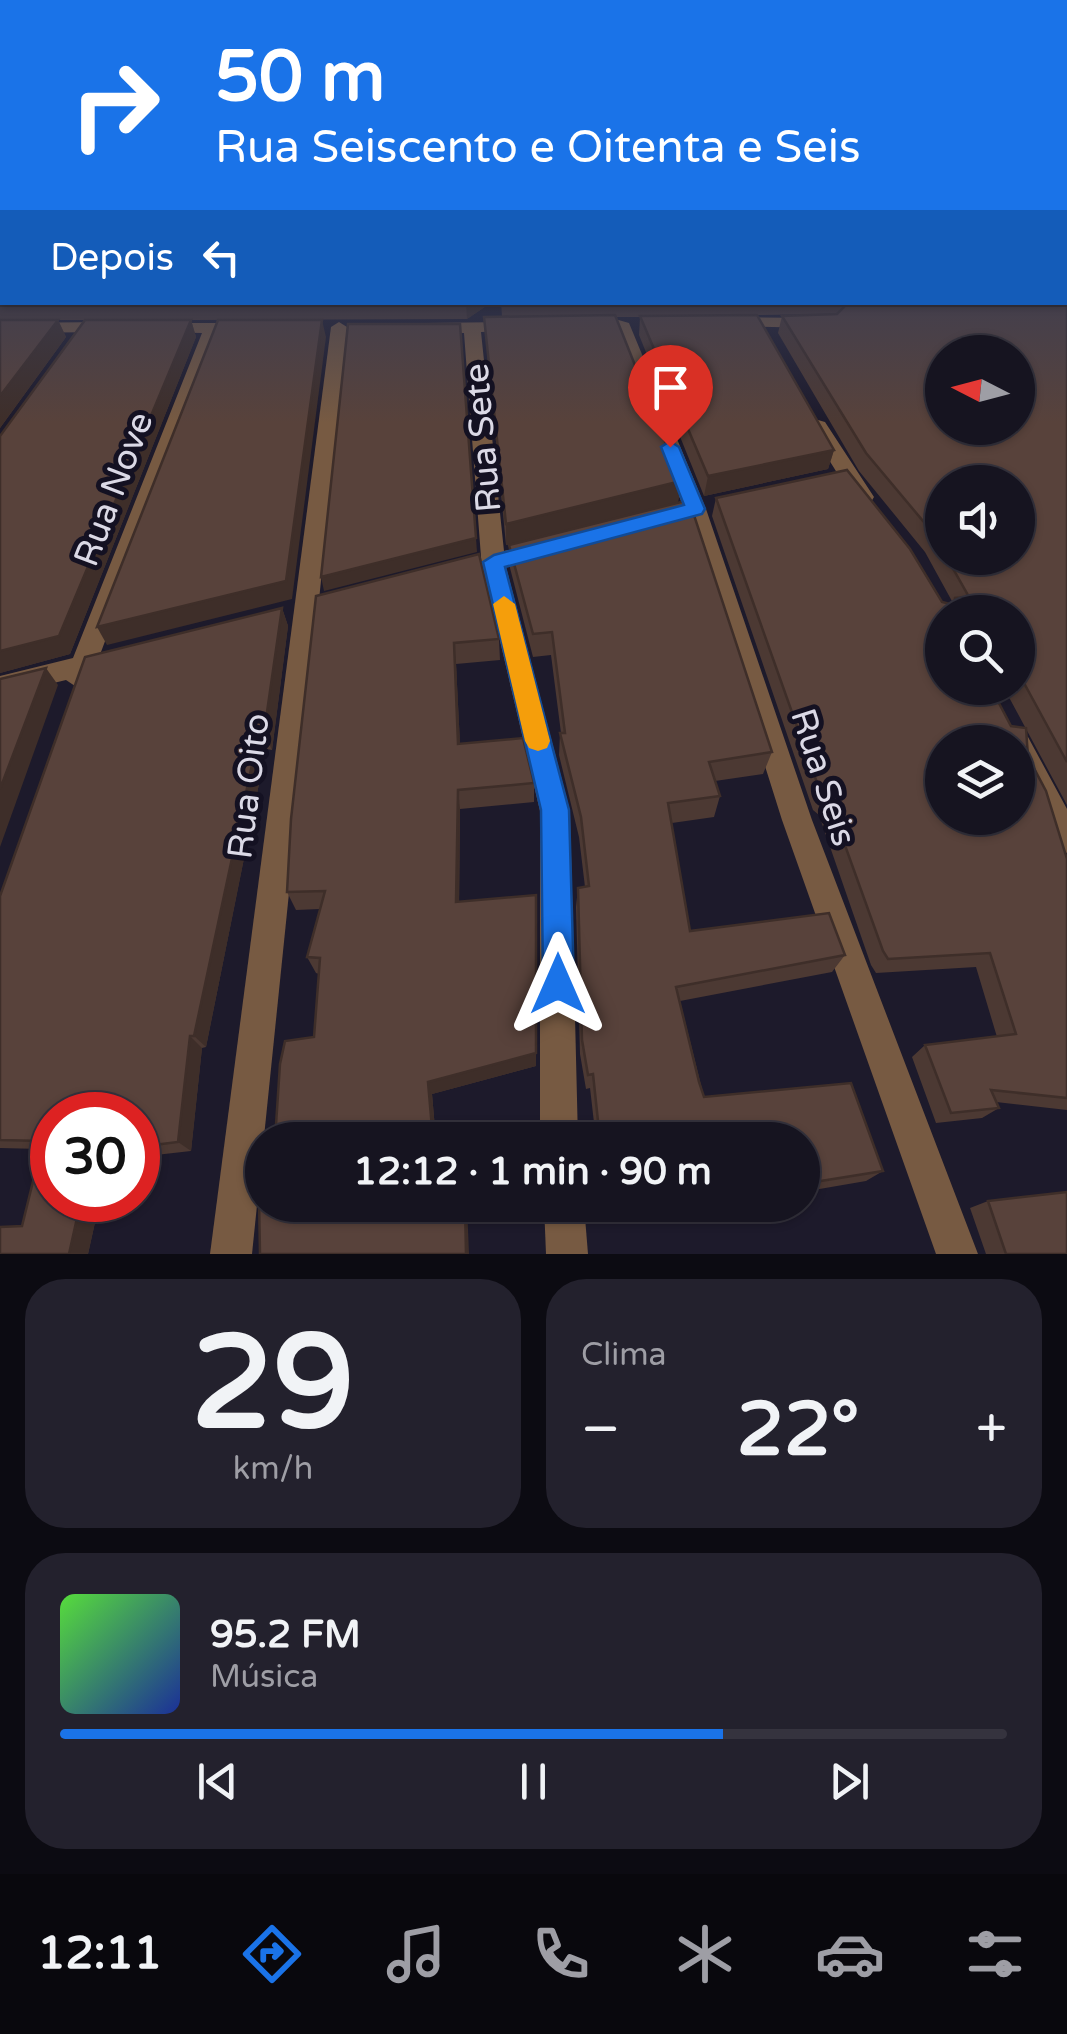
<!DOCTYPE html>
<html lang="pt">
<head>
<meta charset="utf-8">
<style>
  body { margin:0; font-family:"Varela Round",sans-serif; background:#23212d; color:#f1f3f6; height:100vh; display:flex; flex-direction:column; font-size:38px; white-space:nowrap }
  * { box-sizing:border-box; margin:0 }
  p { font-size:32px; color:#9e9ea5 }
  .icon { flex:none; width:55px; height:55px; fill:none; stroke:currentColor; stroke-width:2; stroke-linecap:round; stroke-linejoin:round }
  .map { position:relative; height:1254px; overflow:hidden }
  .side { display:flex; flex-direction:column; gap:25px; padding:25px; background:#0c0b12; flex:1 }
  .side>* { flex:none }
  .banner { position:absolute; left:0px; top:0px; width:1068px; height:305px; box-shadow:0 2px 8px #0004,0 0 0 2px #35333e; background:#1a73e8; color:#fff; overflow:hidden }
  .needle { width:65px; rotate:276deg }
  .fabs { position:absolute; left:925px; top:335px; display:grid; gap:20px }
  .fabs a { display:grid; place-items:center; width:110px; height:110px; border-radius:50%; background:#161420; box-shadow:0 2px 8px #0004,0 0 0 2px #35333e; font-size:50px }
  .speed { position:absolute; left:30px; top:1092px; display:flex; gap:20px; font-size:50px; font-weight:700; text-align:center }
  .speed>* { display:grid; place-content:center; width:130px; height:130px; border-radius:50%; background:#161420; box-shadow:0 2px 8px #0004,0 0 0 2px #35333e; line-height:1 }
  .speed .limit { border:15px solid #d22; background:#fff; color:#111 }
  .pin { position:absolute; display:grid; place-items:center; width:85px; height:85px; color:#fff; margin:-102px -42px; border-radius:50% 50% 50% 0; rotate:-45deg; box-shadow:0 0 10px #0007 }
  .pin .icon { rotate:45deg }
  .me { position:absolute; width:110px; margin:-55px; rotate:0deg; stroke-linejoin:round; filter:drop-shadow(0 0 8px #0008) }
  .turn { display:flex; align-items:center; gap:35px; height:210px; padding:0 50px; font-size:45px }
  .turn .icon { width:130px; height:130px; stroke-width:2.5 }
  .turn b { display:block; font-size:70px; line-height:85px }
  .then { display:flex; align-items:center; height:95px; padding:0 50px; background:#0003; gap:20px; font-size:38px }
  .big { font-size:75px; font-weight:800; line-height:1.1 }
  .side .card { flex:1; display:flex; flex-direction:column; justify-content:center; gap:15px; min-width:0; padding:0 35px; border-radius:40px; background:#23212d }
  .side .dial { align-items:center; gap:0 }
  .dial b { font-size:130px; line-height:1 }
  .song { display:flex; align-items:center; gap:30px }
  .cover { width:120px; height:120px; border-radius:15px; background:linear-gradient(135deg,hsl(110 70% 55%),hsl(230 70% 35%)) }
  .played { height:10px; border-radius:5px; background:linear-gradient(90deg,#1a73e8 70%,#35333e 70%) }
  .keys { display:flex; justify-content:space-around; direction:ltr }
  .heat { display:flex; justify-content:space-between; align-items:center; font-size:55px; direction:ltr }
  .side .tiles { flex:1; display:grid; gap:25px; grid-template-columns:1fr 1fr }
  .card:last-child { grid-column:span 2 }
  .trip { position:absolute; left:245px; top:1122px; width:575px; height:100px; border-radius:50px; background:#161420; box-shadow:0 2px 8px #0004,0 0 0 2px #35333e; font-weight:800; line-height:100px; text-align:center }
  .tab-bar { display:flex; height:160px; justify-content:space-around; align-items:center; background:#09080d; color:#9e9ea5 }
  .tab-bar .icon { width:70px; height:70px }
  .tab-bar .current { color:#1a73e8 }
  .tab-bar b { font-size:45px; color:#f1f3f6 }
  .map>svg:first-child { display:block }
</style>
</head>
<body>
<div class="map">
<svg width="1067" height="1254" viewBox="0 0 1067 1254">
  <rect width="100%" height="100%" fill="#1d1a2b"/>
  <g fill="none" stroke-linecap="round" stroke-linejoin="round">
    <g fill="#775a42" fill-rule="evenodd">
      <polygon points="730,317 815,318 823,323 815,328 724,326 722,322"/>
      <polygon points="615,319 629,323 706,509 812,820 978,1254 936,1254 782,820 684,509 613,323"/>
      <polygon points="339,322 347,327 252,1254 210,1254 331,327"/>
      <polygon points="515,322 523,327 521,331 481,332 504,551 543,541 554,549 551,555 506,567 570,811 578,1140 540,1140 540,811 484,573 451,581 439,573 443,567 481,557 464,333 425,333 416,328 425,323"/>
      <polygon points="0,323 110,322 118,327 110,332 0,333"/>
      <polygon points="160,323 245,323 254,328 245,333 220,333 101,652 121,652 125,659 121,666 93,674 87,685 78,688 66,680 0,696 0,676 73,658 202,333 154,332 151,328"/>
      <polygon points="818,420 825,422 874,497 871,502 855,502 852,497 808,426"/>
      <polygon points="1018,733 1028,737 1067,809 1067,853 1056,849 1018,772 1018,742 1005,742 1008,737"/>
      <polygon points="544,1205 584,1205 588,1254 546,1254"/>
    </g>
  </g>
  <g fill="#4c3933" fill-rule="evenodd">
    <polygon points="0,247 2,302 492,302 467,319 191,320 196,337 70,654 0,673 0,436 84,320 58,320 66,337 0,428"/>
    <path d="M1067,297V805L1004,688H1018V612H942L1028,757L1067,859V1110L996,1102L999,1108L982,1118L936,1123L912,1057L925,1045L997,1037L976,967L876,973L871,965L819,815L813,810L712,516L716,498L942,602L952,604L953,603L925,552L859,471L778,333L782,316L830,314L757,315L834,450L828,469L704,496L639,335L640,317H616L681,481L678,502L772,752L763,774L715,781L720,796L714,817L672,823L690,931L845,955L832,972L680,1001L704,1097L883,1171L866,1181L802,1192V1140H596L590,1088L586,1089L580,1054L576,907L578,888L585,887L579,837L559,755L560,733H561L551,655L533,657L510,568L509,545L530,540L506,545L484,317L502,316L501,302H1065ZM942,482L1018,558H942Z"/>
    <polygon points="316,596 499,639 500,660 456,664 460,744 534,783 534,802 460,809 459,902 536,1066 432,1094 436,1140 275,1140 314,1037 319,974 316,973 307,957 320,909 296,910 287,892"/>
    <polygon points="282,608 288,626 272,750 266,749 206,1047 202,1048 191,1151 138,1157 138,1115 52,1115 100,1200 88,1254 0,1254 22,1226 41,1149 0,1148 0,896"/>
    <polygon points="988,1201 1067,1254 986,1254 970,1208"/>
    <polygon points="603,1205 723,1205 604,1217"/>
  </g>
  <g fill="#3e2e29">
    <polygon points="466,302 492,302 467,319"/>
    <polygon points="58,320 66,337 0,428 0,396"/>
    <polygon points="191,320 196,337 70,654 0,673 0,651"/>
    <polygon points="322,320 326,337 292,599 107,645 97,627"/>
    <polygon points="834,450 828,469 704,496 708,476"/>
    <polygon points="681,481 678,502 506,545 506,524"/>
    <polygon points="476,538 477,552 324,591 321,577"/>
    <polygon points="282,608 288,626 272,750 264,733"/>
    <polygon points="454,643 456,664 461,764 458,744"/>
    <polygon points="46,668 58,685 0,847 0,789"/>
    <polygon points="259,732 266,749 206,1047 194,1036"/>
    <polygon points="458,790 460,809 459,920 456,902"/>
    <polygon points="190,1036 202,1048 191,1151 178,1142"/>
    <polygon points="536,1053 536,1066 432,1094 436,1140 433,1140 428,1082"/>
    <polygon points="81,1200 100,1200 88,1254 69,1254"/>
    <polygon points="465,1205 467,1205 469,1254 466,1254"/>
  </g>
  <g fill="#58423b" stroke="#3e2e29" stroke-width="2.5" fill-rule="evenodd">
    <polygon points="0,247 2,247 2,302 377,302 0,303"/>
    <path d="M1065,297H1067V762L1018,672V612H942V688H991L1011,726L1026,728L1028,757L1046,791L1067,859V1098L991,1090L999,1108L951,1113L925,1045L1016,1034L990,953L888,959L883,951L828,798L821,794L716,498L847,470L910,549L942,602L954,605L955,598L969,597L947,558H1018V482H942V549L933,533L866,453L782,316L837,314L846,305L843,302H1065ZM942,352H1018V428H942ZM942,742H1018V818H942Z"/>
    <polygon points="615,315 681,481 506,524 484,317"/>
    <polygon points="757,315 834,450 708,476 640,316"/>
    <polygon points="0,320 58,320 0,396"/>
    <polygon points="85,320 191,320 59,636 0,651 0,436"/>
    <polygon points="218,320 322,320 286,581 97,627"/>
    <polygon points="348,324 460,324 476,538 321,577"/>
    <polygon points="689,500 772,752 709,762 720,796 668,803 690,931 829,913 845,955 676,987 699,1082 704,1097 851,1083 883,1171 802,1184 802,1140 600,1140 593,1074 588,1075 582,1040 578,888 589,886 581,817 560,733 565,733 552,632 533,634 509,545"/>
    <polygon points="479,554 499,639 454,643 458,744 523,738 534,783 458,790 456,902 536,895 536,1053 428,1082 433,1140 275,1140 280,1064 285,1041 314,1037 320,958 307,957 325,891 287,892 291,819 316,596"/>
    <polygon points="282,608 264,733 259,732 194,1036 190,1036 178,1142 138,1147 138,1115 52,1115 52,1200 81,1200 69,1254 0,1254 0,1227 22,1226 43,1141 0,1140 0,896 85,657"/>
    <polygon points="46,668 0,789 0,679"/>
    <polygon points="262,1143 262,1205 465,1205 466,1254 260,1254 258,1144"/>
    <polygon points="1067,1192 1067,1254 1006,1254 988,1201"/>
    <polygon points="607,1205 649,1205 608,1209"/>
  </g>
  <linearGradient id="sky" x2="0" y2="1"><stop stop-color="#100e18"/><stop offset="0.58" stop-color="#3a3e55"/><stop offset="1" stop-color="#3a3e55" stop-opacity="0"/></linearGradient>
  <rect width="1067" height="423" fill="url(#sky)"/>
  <polygon fill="#1a73e8" stroke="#114b97" stroke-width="2.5" points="670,441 679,447 705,509 702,514 505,567 569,810 574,984 569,995 558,999 547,995 543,984 541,810 483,562 494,555 684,505 661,447"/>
  <polygon fill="#f59e0b" points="504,596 515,604 550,741 547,748 538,751 529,748 525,741 493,604"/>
  <g text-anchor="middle" stroke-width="10" stroke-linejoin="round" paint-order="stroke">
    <g font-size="35" fill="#dbd9e6" stroke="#141122">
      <text transform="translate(482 438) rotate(-95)" y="12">Rua Sete</text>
      <text transform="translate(113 489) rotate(-69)" y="12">Rua Nove</text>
      <text transform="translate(824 777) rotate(72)" y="12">Rua Seis</text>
      <text transform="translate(248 786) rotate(-83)" y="12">Rua Oito</text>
    </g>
  </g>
</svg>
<div class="fabs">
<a><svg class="needle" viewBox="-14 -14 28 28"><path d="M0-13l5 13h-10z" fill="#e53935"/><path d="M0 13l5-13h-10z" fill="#9e9ea5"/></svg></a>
<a><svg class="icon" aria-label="sound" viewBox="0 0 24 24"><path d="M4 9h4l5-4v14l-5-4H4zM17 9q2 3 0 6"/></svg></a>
<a><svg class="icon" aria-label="search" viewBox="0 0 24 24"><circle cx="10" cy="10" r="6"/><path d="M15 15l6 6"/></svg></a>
<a><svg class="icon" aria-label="layers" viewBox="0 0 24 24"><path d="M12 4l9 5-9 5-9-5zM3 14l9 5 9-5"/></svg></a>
</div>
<div class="speed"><div class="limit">30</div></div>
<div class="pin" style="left:670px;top:447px;background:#d93025"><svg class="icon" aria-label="arrive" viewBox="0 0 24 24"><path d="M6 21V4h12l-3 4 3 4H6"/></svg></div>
<svg class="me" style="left:558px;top:984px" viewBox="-20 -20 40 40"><path d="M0-17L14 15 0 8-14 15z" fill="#1a73e8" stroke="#fff" stroke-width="4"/></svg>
<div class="trip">12:12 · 1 min · 90 m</div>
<div class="banner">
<div class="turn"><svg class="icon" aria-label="right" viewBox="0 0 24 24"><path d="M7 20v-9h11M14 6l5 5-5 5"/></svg><div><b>50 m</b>Rua Seiscento e Oitenta e Seis</div></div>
<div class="then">Depois<svg class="icon" aria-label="left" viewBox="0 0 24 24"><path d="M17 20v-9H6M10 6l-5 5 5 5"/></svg></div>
</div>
</div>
<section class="side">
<div class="tiles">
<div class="card dial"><b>29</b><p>km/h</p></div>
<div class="card"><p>Clima</p>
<div class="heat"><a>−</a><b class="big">22°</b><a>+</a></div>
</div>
<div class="card">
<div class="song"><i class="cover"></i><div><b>95.2 FM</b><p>Música</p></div></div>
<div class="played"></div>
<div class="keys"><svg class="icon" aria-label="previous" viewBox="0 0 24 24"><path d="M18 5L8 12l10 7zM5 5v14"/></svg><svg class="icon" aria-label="pause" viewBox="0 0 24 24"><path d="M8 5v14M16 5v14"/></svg><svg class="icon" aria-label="next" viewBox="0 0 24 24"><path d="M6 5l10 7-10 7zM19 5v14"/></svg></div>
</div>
</div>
</section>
<nav class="tab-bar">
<b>12:11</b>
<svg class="icon current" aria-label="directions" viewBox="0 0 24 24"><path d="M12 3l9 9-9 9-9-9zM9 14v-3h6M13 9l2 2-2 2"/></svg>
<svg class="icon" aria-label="music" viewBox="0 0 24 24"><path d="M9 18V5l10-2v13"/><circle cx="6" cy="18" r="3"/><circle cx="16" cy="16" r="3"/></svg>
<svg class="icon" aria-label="phone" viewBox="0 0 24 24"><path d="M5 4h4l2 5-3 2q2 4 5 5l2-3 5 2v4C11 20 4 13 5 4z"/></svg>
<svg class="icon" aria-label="climate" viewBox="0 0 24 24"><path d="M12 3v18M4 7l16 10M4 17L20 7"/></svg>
<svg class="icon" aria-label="car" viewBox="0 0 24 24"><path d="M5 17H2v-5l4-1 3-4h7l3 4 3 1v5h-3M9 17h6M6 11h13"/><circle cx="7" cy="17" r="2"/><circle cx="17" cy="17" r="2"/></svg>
<svg class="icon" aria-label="filters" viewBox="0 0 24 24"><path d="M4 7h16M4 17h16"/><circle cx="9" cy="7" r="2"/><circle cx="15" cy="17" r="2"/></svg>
</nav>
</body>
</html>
